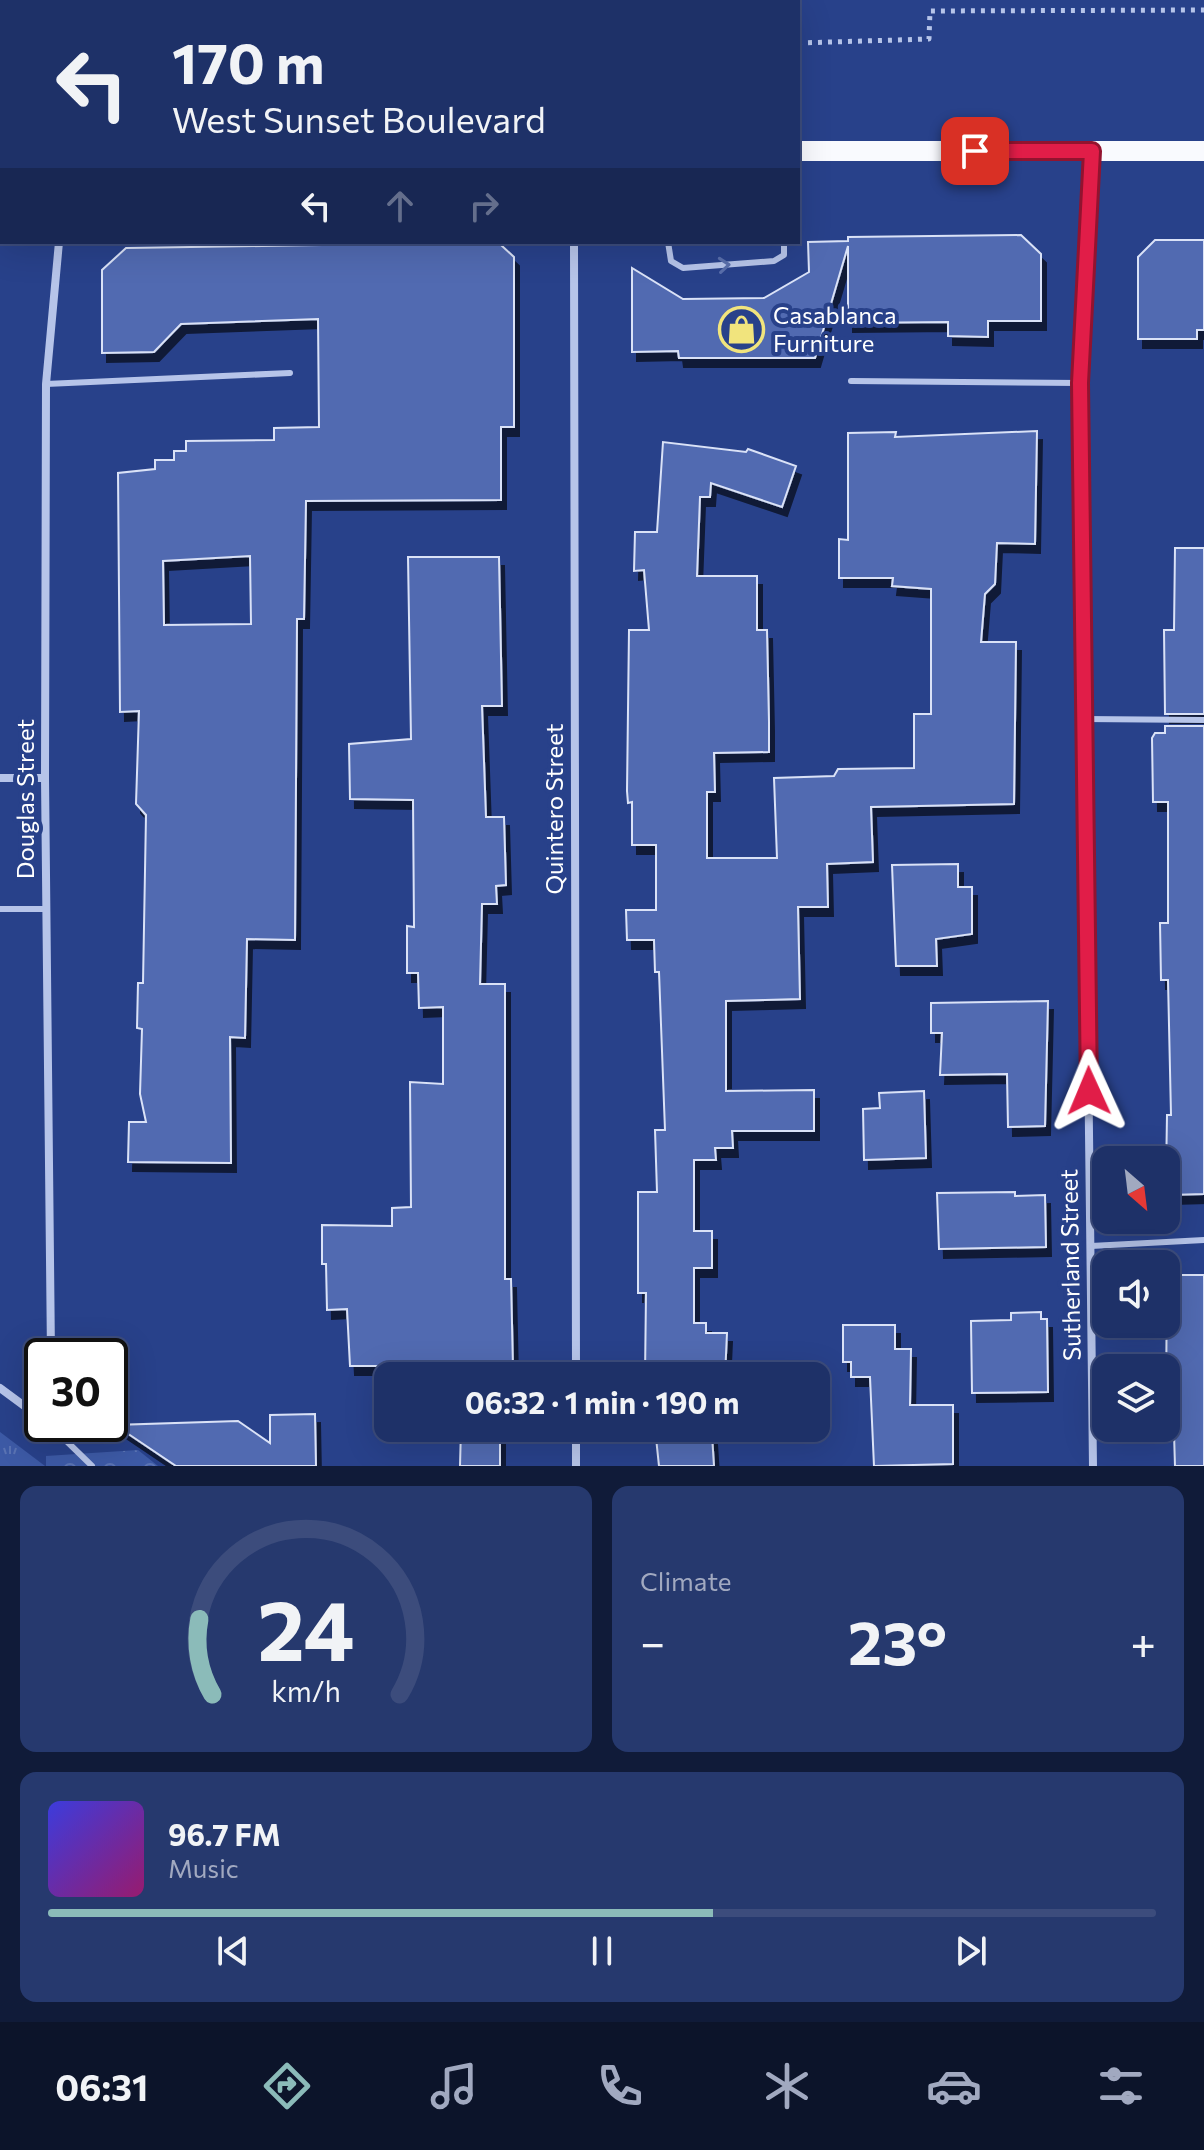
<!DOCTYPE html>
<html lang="en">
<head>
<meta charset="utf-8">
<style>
  body { margin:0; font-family:Commissioner,sans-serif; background:#26396e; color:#f1f3f6; height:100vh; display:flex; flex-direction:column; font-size:30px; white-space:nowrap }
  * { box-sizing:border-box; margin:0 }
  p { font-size:26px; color:#a1a9c0 }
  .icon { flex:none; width:44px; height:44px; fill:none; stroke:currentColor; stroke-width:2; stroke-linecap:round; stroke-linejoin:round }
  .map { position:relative; height:1466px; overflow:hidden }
  .side { display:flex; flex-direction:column; gap:20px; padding:20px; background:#101b39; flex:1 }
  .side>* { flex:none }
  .guide { position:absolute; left:0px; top:0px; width:800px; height:244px; box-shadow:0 8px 32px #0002,0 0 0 2px #3c4c7c; background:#1e3168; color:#f1f3f6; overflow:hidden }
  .needle { width:52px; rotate:152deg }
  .buttons { position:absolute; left:1092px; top:1146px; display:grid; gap:16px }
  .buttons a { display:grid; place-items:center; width:88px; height:88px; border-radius:16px; background:#1e3168; box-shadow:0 8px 32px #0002,0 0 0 2px #3c4c7c; font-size:40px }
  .speed { position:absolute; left:24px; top:1338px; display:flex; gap:16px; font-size:40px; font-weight:700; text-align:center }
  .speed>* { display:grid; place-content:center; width:104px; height:104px; border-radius:50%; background:#1e3168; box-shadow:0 8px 32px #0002,0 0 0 2px #3c4c7c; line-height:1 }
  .speed .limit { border:4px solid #111; border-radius:12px; background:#fff; color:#111 }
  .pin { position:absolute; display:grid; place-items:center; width:68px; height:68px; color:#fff; margin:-34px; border-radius:16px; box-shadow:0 4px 12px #0006 }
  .me { position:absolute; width:88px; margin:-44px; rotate:359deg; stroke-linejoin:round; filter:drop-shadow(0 0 6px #0008) }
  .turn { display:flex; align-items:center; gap:28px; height:168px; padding:0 40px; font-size:36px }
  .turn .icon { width:104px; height:104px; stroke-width:2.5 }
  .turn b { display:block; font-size:56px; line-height:68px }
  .lanes { display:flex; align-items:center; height:76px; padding:0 40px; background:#0003; justify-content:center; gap:40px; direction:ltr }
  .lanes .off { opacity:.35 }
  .big { font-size:60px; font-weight:700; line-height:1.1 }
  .side .card { flex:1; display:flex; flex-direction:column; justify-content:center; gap:12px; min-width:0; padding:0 28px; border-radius:16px; background:#26396e }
  .side .dial { align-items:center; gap:0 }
  .dial svg { height:208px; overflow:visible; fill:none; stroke:#3c4c7c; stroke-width:7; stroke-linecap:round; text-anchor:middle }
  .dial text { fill:#f1f3f6; stroke:none }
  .song { display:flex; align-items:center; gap:24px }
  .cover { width:96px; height:96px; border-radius:12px; background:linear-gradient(135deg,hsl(240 70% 55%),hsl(320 70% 35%)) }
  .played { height:8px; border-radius:4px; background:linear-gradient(90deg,#8bbbb9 60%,#3c4c7c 60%) }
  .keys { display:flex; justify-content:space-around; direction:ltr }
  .heat { display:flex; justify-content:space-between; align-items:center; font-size:44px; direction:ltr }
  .side .tiles { flex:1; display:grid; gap:20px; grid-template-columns:1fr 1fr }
  .card:last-child { grid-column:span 2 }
  .trip { position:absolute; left:374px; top:1362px; width:456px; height:80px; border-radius:16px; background:#1e3168; box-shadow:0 8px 32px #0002,0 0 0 2px #3c4c7c; font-weight:700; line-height:80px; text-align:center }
  .tabs { display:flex; height:128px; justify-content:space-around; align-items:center; background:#0c142a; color:#a1a9c0 }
  .tabs .icon { width:56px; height:56px }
  .tabs .on { color:#8bbbb9 }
  .tabs b { font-size:36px; color:#f1f3f6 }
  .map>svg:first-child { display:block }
</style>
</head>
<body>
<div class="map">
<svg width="1204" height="1466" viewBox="0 0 1204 1466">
  <defs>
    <pattern id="grass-tufts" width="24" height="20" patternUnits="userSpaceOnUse" patternTransform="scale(2)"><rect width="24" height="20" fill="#3d5aa6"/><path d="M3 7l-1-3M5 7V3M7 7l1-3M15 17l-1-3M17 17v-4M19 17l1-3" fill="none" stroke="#5a73b3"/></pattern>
    <pattern id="park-crowns" width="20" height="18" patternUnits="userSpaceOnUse" patternTransform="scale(2)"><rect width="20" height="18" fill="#3d5aa6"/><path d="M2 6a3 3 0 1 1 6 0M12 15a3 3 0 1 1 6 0" fill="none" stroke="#5a73b3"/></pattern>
    <filter id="shadow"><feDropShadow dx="5" dy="9" stdDeviation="0" flood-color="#0009"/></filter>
  </defs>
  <rect width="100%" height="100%" fill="#28418a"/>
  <polygon fill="url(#grass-tufts)" points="0,1432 45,1466 0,1466"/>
  <polygon fill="url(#park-crowns)" points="138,1450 158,1466 46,1466 46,1456"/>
  <g fill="#516ab1" stroke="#dae2f7" stroke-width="2" fill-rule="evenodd" filter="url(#shadow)">
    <polygon points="1021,235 1041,254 1041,321 988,321 988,337 948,336 948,322 848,323 848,246 815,358 679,358 678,351 632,352 632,268 683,299 764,298 809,272 808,242 848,241 848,237"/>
    <polygon points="1155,240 1204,240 1204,330 1197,330 1197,339 1138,339 1138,257"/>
    <path d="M322,245H501L514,257V427H501V500L306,501L304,619H297L295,940L247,939L245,1038L230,1037L231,1163L128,1162L129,1122H146L140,1094L142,1029L137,1028L138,983H143L146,815L136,804L139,711L120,712L118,473L155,469V460H174V451H186V441L274,440V428L319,427L318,319L181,324L154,352L102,353V270L126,248ZM250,556L251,624L164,625L163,561Z"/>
    <polygon points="1037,431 1035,544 997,543 995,584 985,594 981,642 1016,642 1014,804 871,807 873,862 827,864 828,907 798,907 800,999 726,1001 726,1091 814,1090 814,1131 732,1131 733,1148 715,1148 716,1160 694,1160 694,1231 712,1231 712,1268 694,1268 694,1323 706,1323 706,1333 727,1333 725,1376 645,1376 646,1293 638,1293 638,1192 657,1192 655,1130 665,1130 659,972 655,972 654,940 627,940 626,910 656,910 656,845 632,845 632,802 628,803 627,791 629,630 649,630 644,570 634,571 635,532 657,532 663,442 746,452 748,449 796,466 782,507 711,483 710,497 700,497 697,576 757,576 757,630 767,630 769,722 769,752 714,753 715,792 707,792 707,858 777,858 774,778 834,776 838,769 914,768 914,714 931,714 931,589 892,586 893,578 839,578 839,539 848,540 848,433 896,432 895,437"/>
    <polygon points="1175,548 1204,548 1204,714 1165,714 1164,630 1174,630"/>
    <polygon points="408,557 499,557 502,706 482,706 486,817 504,817 506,885 496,886 497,904 482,904 480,984 505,984 505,1279 511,1279 513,1368 470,1369 471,1376 430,1376 429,1366 350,1366 347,1309 327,1310 326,1264 322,1264 322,1225 392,1226 392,1208 411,1207 410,1082 443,1084 443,1007 419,1008 418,973 407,973 407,926 414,927 413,800 350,799 349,744 411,739"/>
    <polygon points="1165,726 1204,726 1204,1194 1169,1195 1169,1175 1166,1176 1167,1115 1171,1115 1168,980 1161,980 1160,923 1168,923 1168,802 1153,802 1152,738 1155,733 1165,733"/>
    <polygon points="958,864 958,887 972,887 972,934 936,939 937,966 896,966 892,865"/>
    <polygon points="1048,1001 1045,1126 1008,1127 1007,1074 940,1075 942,1033 931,1033 931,1003"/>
    <polygon points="924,1091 926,1158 864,1160 863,1109 880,1108 879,1093"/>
    <polygon points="1015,1192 1015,1196 1045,1195 1046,1247 939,1249 937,1193"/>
    <polygon points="1167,1275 1204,1275 1204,1466 1175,1466 1173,1400 1166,1400"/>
    <polygon points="1041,1312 1041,1319 1047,1319 1048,1392 972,1393 971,1321 1011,1320 1011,1313"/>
    <polygon points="843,1325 895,1325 895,1349 911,1349 910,1405 953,1405 953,1464 874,1466 870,1377 851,1377 851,1362 843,1362"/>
    <polygon points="315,1414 316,1466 176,1466 115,1425 238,1421 270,1443 270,1415"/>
    <polygon points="461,1428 500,1428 500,1466 460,1466"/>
    <polygon points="655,1428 695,1428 695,1437 712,1435 714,1466 659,1466"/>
  </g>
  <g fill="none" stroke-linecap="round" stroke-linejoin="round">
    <polyline stroke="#b6c4e9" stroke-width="5" stroke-dasharray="4 6" stroke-linecap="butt" points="798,43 929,39 930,11 1204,10"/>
    <g stroke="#b6c4e9" stroke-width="6">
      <polyline points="668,242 671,261 683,268 774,261 784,255 784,242"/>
      <polyline points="851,381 1080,383"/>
      <polyline points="46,384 290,373"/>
      <polyline points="1084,719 1204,720"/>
      <polyline points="0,909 47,909"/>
      <polyline points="1091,1246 1204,1240"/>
      <polyline points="52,1427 92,1466"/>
    </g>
    <g stroke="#b6c4e9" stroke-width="8">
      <polyline points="180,2 181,0"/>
      <polyline points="0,126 2,126"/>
      <polyline points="1092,152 1080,383 1093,1466"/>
      <polyline points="0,208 2,208"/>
      <polyline points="574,242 576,1376"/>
      <polyline points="0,778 45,778"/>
      <polyline points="51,1356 45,778 46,384 59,242"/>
      <polyline points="0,1388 42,1419"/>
      <polyline points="48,1424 52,1427"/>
      <polyline points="576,1428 576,1466"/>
    </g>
    <g stroke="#f9fafe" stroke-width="20">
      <polyline points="104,0 107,2"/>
      <polyline points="798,151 1204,151"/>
    </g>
  </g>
  <defs><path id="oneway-chevron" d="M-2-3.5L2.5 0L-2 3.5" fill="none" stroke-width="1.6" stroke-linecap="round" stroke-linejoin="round" transform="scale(2)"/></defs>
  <use stroke="#5a6fab" href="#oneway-chevron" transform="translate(724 265) rotate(-5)"/>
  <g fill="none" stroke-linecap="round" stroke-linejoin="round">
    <defs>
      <polyline id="route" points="975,151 1092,151 1080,383 1089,1091"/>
    </defs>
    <use href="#route" stroke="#92132f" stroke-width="20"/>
    <use href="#route" stroke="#e11d48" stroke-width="14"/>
  </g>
  <defs>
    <symbol id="shop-ring" viewBox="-11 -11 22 22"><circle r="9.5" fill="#28418a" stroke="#f1e47d" stroke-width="1.5"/><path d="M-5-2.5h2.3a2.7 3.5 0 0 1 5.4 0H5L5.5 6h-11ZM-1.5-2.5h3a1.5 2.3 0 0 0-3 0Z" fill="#f1e47d"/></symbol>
  </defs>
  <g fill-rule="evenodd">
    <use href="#shop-ring" x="716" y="304" width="51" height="51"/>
  </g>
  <g text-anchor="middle" stroke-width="8" stroke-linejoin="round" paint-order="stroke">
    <g font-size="24" fill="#fff" stroke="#28418a" text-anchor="start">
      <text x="773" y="324">Casablanca<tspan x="773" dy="28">Furniture</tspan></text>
    </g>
    <g font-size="24" fill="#fff" stroke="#28418a">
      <text transform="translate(26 799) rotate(-90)" y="8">Douglas Street</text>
      <text transform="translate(555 809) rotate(-90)" y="8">Quintero Street</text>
      <text transform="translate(1071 1265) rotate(-91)" y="8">Sutherland Street</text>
    </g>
  </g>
</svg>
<div class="buttons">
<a><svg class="needle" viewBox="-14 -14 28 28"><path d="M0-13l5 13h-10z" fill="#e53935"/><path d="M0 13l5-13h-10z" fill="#a1a9c0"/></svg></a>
<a><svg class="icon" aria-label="sound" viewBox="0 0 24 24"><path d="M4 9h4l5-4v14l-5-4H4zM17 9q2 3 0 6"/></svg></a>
<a><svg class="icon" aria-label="layers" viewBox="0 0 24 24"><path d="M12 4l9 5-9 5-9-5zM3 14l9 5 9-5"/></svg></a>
</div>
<div class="speed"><div class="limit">30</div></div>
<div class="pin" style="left:975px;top:151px;background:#d93025"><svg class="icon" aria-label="arrive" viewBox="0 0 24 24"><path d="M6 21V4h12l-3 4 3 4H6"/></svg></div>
<svg class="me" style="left:1089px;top:1091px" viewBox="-20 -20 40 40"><path d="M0-17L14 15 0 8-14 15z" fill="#e11d48" stroke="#fff" stroke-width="4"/></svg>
<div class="trip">06:32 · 1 min · 190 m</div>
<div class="guide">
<div class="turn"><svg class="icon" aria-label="left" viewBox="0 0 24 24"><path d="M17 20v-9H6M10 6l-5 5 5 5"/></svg><div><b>170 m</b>West Sunset Boulevard</div></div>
<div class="lanes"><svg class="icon" aria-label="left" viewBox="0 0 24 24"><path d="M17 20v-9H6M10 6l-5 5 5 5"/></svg><svg class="icon off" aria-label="ahead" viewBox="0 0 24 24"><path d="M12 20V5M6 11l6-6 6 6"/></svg><svg class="icon off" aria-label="right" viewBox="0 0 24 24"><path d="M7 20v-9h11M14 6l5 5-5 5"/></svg></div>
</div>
</div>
<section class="side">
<div class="tiles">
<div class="card dial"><svg viewBox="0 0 100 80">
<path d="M14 69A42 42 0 1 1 86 69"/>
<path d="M14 69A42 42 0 0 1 9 40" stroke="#8bbbb9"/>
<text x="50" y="56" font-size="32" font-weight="700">24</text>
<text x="50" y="72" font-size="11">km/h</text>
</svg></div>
<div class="card"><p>Climate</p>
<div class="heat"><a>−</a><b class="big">23°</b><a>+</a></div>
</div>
<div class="card">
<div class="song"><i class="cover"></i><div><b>96.7 FM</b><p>Music</p></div></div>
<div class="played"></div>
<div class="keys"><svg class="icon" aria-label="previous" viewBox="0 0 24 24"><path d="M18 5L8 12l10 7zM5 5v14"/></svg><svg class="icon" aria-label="pause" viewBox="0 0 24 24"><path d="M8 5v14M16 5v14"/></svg><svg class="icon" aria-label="next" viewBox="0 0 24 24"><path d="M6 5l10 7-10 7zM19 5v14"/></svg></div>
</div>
</div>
</section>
<nav class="tabs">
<b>06:31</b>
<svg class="icon on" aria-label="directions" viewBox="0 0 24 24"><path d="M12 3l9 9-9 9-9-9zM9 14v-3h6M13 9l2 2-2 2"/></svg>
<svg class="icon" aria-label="music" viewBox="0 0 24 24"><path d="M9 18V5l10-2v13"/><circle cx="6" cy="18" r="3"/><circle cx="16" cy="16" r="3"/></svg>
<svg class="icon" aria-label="phone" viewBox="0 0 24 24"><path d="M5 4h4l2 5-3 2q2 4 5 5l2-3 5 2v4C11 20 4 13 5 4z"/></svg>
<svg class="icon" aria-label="climate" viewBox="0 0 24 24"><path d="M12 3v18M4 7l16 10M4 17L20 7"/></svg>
<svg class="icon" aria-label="car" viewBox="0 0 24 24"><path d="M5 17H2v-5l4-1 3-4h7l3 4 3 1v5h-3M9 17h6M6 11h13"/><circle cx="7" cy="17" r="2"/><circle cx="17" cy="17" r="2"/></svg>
<svg class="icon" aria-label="filters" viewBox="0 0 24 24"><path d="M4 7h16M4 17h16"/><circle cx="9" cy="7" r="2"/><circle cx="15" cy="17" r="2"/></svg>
</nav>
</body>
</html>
